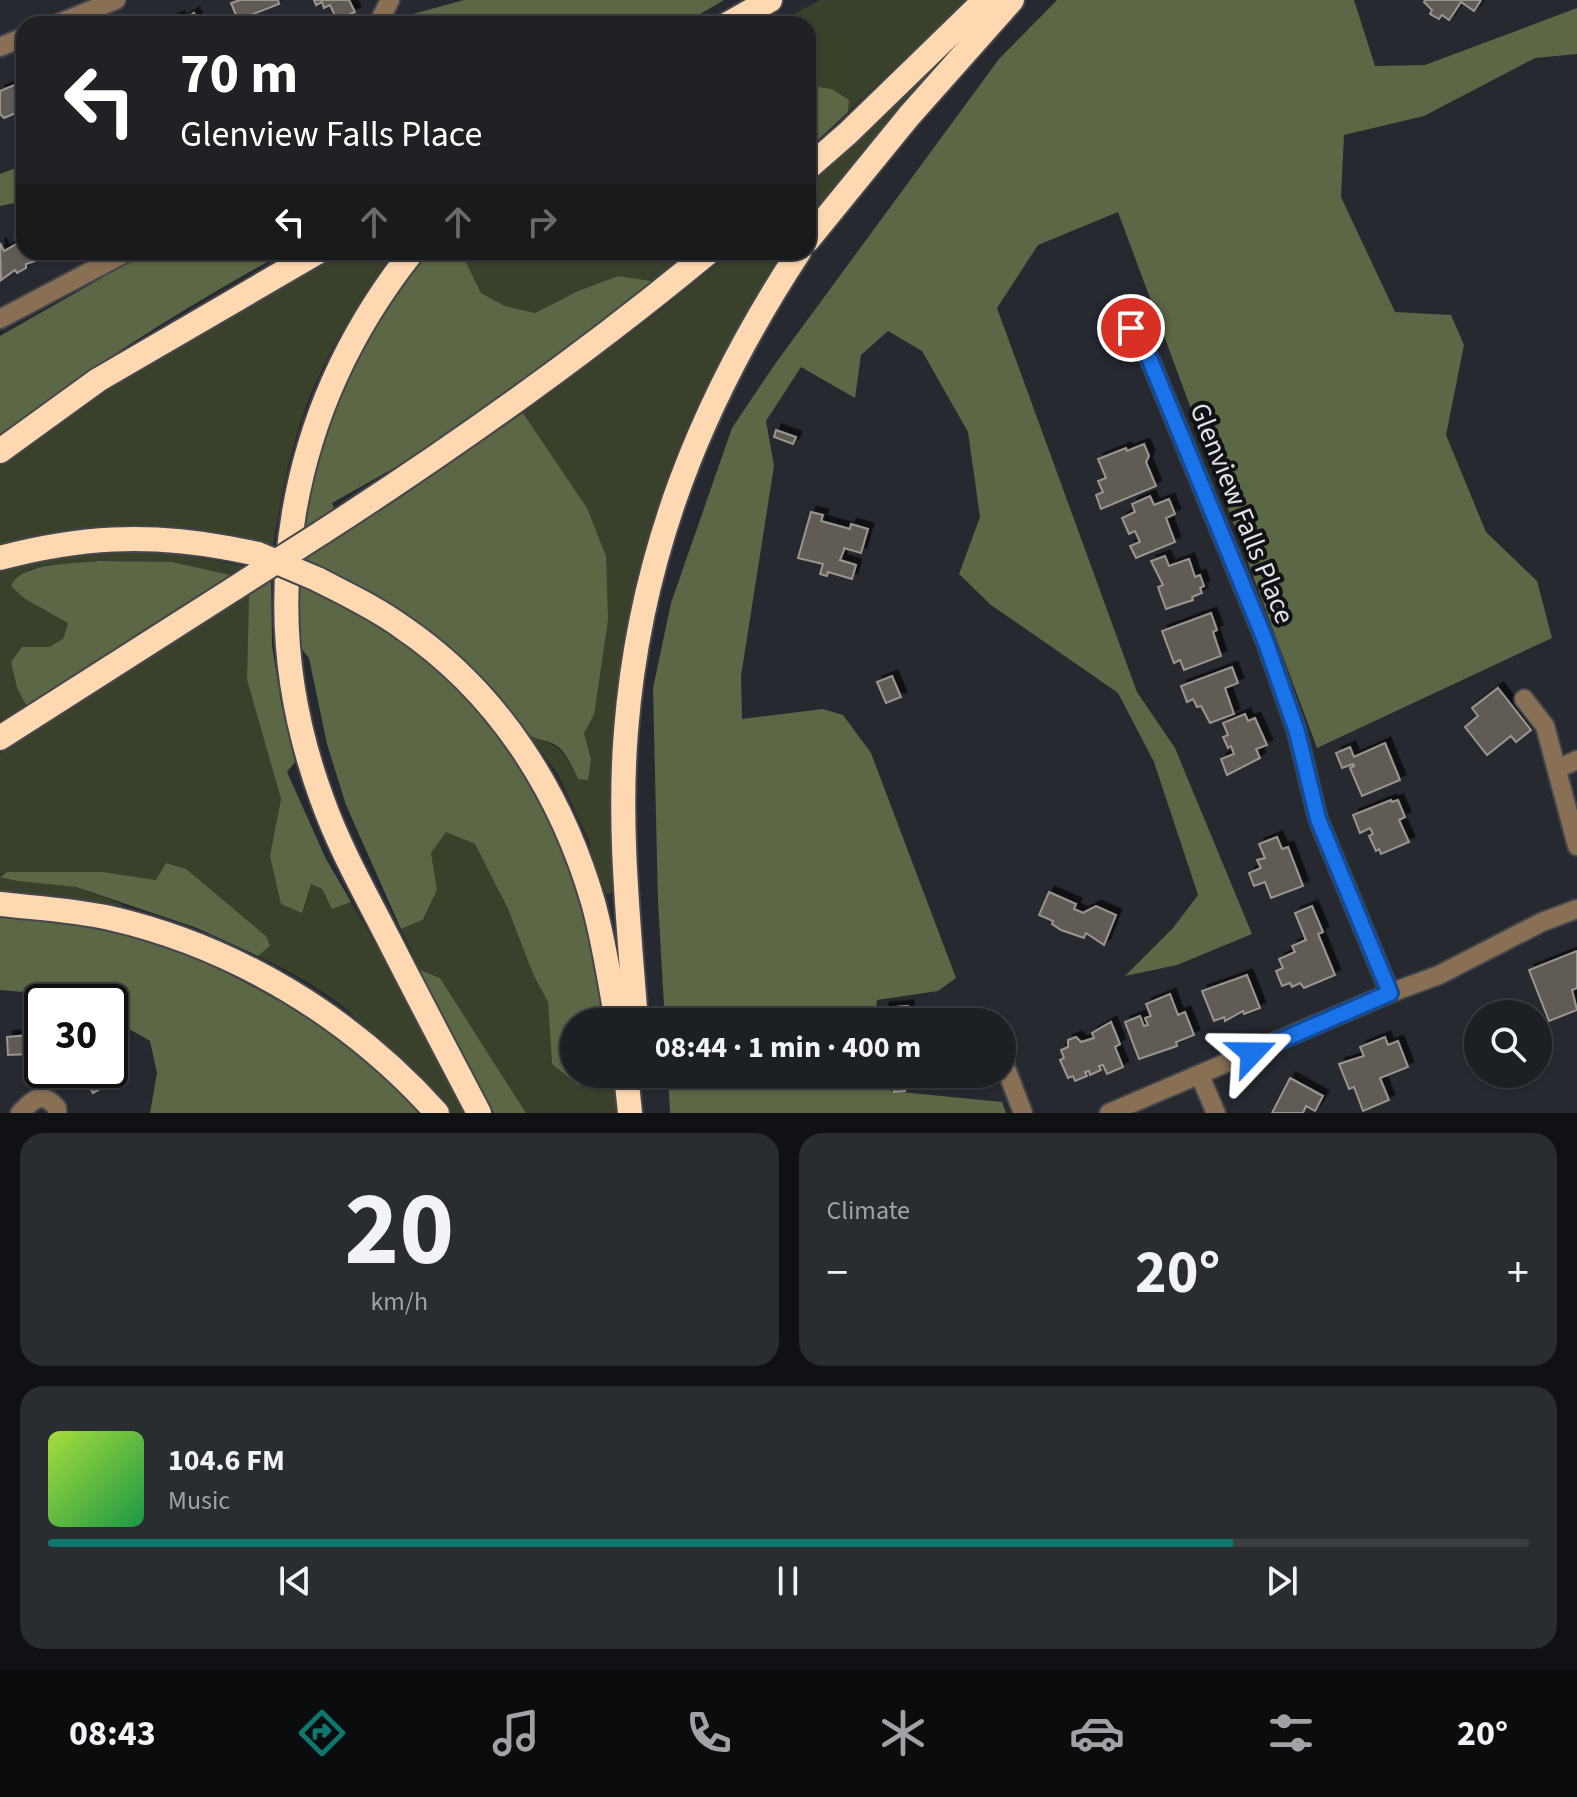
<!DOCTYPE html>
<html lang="en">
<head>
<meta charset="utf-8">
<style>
  body { margin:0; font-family:"Source Sans 3",sans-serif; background:#292c31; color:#f1f3f6; height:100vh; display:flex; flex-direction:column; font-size:30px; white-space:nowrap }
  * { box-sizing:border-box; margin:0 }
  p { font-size:26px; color:#a0a2a6 }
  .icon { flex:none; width:44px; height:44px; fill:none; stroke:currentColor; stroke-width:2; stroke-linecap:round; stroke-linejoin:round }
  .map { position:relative; height:1113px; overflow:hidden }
  .panel { display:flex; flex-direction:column; gap:20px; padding:20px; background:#0f1114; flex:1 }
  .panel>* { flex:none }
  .top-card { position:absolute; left:16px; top:16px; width:800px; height:244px; border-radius:24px; box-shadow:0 2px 6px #0004,0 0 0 2px #3a3d41; background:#202124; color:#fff; overflow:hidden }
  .controls { position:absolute; left:1464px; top:1000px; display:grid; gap:16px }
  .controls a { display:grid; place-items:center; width:88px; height:88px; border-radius:50%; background:#1c1f24; box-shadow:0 2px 6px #0004,0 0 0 2px #3a3d41; font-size:40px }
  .speed { position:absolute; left:24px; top:984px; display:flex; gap:16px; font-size:40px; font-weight:700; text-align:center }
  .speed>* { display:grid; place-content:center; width:104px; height:104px; border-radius:50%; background:#1c1f24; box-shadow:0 2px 6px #0004,0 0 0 2px #3a3d41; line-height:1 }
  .speed .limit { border:4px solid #111; border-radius:12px; background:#fff; color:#111 }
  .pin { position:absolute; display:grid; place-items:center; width:68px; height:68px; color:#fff; margin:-34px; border:4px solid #fff; border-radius:50%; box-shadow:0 2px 8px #0007 }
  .me { position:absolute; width:88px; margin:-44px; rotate:67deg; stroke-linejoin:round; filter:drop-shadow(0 0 6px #0008) }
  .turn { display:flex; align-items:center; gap:28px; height:168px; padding:0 32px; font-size:36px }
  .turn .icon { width:104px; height:104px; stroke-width:2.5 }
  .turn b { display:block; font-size:56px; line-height:68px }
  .lanes { display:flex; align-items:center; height:76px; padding:0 32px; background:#0003; justify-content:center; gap:40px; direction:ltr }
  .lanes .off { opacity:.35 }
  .big { font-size:60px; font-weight:700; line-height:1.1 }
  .panel .widget { flex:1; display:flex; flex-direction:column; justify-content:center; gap:12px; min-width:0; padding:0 28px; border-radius:24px; background:#292c31 }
  .panel .dial { align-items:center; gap:0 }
  .dial b { font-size:104px; line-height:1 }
  .song { display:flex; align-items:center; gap:24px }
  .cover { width:96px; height:96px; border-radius:12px; background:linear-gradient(135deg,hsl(80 70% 55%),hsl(140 70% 35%)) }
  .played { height:8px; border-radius:4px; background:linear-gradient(90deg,#0f766e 80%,#3a3d41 80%) }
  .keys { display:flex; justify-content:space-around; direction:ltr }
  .heat { display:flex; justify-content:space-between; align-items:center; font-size:44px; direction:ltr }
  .panel .tiles { flex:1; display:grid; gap:20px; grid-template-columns:1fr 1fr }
  .widget:last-child { grid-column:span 2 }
  .trip { position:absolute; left:560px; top:1008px; width:456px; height:80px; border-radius:40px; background:#1c1f24; box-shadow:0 2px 6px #0004,0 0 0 2px #3a3d41; font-weight:700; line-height:80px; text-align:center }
  .dock { display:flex; height:128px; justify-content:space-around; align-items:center; background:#0b0c0e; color:#a0a2a6 }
  .dock .icon { width:56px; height:56px }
  .dock .active { color:#0f766e }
  .dock b { font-size:36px; color:#f1f3f6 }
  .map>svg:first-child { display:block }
</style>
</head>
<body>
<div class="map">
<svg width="1577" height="1113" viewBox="0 0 1577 1113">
  <defs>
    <filter id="shadow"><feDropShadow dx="5.5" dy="-5.5" stdDeviation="0" flood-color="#0009"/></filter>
  </defs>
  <rect width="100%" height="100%" fill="#262930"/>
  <g fill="#3a412b">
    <polygon points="820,0 967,0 848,112 849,100 832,89 811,86 808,79 808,24 776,24"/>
    <polygon points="938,65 808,222 808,188 816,178"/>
    <path d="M337,252H393C369,288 344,324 325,363C296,419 283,484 273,546C178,517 95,520 0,546V463L26,443L36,442L86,406L92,397Z"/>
    <polygon points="461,252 688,252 652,281 618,276 578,291 535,313 505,306 481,293"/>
    <path d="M732,252H787C726,340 667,449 646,555C630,634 621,716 610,796L614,802L613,883L611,894H606L590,852V843L558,774L530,736C560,745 564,751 578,779L591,759L584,733L594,715L587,508L523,413L649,319Z"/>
    <polygon points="99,548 156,550 244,566 230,575 172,563 99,561 29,569 25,599 68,623 63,639 49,647 22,647 11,662 17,688 26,705 0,722 0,566"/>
    <path d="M249,593L247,680L281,799L277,819L308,897L310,883L322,889L332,908L351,902L389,966L467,1113H451L402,1063L362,1028C351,1003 284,968 258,956L270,946L156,880L103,872H7L0,875V753Z"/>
    <polygon points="446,831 475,844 508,909 533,974 548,1002 552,1064 578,1085 613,1085 617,1113 526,1113 440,978 420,970 401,929 424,920 437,890 431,853"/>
    <polygon points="0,877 17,881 76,887 122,904 120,909 39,895 0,892"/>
  </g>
  <g fill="#5c6745">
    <polygon points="464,0 724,0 683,24 405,24 413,14"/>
    <polygon points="1057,0 1354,0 1375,66 1425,65 1577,8 1577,54 1535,58 1424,116 1344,135 1341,197 1395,312 1451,315 1464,345 1446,435 1486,532 1537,581 1552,638 1317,748 1118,212 1038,245 997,308 1137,692 1175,748 1252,934 1177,965 1125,976 1173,928 1198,895 1154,762 1118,693 991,605 959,574 980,517 968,432 922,351 888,331 861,355 855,398 801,367 766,421 774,466 741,676 742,719 823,709 843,715 871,753 956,978 938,991 877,1000 875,1022 665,1022 658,902 653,688 671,603 732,428 775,364 999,59"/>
    <polygon points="808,79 811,86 832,89 849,100 848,112 808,149"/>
    <polygon points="24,165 24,201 0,206 0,174"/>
    <path d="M147,252H285C186,307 90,366 0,436V336Z"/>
    <polygon points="428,252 461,252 481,293 505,306 535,313 578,291 618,276 652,281 599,324 417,455 332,503 334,508 300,530 317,454 359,349"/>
    <path d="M523,413L587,508L606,556L608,620L594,715L584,733L591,759L588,780L578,779C571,765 565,747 549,742C541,739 533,739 527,733C505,709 486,682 463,659C418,616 360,583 303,559L398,499Z"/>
    <path d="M99,561L172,562L230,575L26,705L17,688L11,662L22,647H49L63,639L68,623L25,599L11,586C21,562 75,564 99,561Z"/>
    <polygon points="271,578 272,646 281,702 295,762 287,772 326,859 351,902 332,909 322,889 311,884 302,913 281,904 270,856 281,799 247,680 249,593"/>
    <polygon points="299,585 367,616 400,636 474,699 540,794 580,891 607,1015 606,1022 574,1022 574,1074 612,1074 613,1085 578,1085 552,1064 548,1002 533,974 508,909 475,844 446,832 431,853 437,890 423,920 401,929 346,805 327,744 309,658 300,647"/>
    <polygon points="166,863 186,869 266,936 270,946 258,956 197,928 76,887 17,881 0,877 7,872 103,872 156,880"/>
    <polygon points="0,915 52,918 183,949 344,1036 425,1113 150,1113 157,1073 150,1041 110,1018 110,1002 70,1002 47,994 0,990"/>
    <polygon points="420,970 440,978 526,1113 494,1113 441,1015"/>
    <polygon points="668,1074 877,1074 891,1091 1002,1102 1006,1113 670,1113"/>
  </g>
  <g fill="#605b54" stroke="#9a958d" stroke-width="2" filter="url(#shadow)">
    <polygon points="240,0 278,0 279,4 238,20 231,3"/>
    <polygon points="314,0 349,0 355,12 337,20 330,5 324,8 322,2 316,5"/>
    <polygon points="1425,0 1481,0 1474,11 1461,2 1449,20 1442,15 1439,19 1430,14 1432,10 1424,2"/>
    <polygon points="194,13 198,24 165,23 179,17 181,21"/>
    <polygon points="17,84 24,104 16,108 18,112 4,118 0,114 0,91"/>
    <polygon points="24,233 24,252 37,252 41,259 26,264 26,268 17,273 15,270 1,280 0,243 4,251 18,243 15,238"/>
    <polygon points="776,430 796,437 793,444 774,437"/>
    <polygon points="1144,444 1149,456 1146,462 1156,486 1101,509 1096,495 1103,492 1098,481 1106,478 1098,459 1126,448 1127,451"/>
    <polygon points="1150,496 1154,505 1169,499 1175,514 1166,518 1175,542 1136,558 1130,546 1140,542 1135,531 1129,534 1122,518 1135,512 1132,504"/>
    <polygon points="811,512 823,515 821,521 850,529 851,524 868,529 861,553 844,548 844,550 840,560 856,565 852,579 828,572 827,576 820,574 823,564 798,558"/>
    <polygon points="1165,556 1169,566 1189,559 1195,577 1200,575 1204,586 1200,588 1202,593 1192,597 1193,600 1166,609 1158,587 1163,585 1151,561"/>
    <polygon points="1211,613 1217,630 1213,632 1221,656 1184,670 1180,660 1174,663 1162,631"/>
    <polygon points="1232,667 1238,683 1225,688 1234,714 1210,723 1201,706 1197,707 1193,699 1187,702 1181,686"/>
    <polygon points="892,676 901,697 886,703 877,682"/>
    <polygon points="1498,688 1531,730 1516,742 1511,736 1487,755 1465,727 1478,716 1472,708"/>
    <polygon points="1245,714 1248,721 1255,718 1267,745 1256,749 1260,758 1227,775 1221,759 1234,754 1231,746 1228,748 1223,737 1228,735 1223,723"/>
    <polygon points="1385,743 1400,780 1362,796 1350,768 1354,766 1353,764 1342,768 1336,753 1350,747 1354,757"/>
    <polygon points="1391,800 1392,802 1398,800 1405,817 1399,820 1409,842 1381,854 1379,849 1376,851 1369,836 1373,834 1370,828 1360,833 1353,815"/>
    <polygon points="1277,837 1282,849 1288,847 1303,886 1271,898 1265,882 1254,886 1249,873 1261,868 1257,860 1265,858 1259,844"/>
    <polygon points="1049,892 1076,904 1074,909 1083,913 1096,906 1116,915 1104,945 1086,933 1084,938 1061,930 1052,924 1053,921 1039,915"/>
    <polygon points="1312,906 1323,932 1318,934 1335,975 1304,988 1300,983 1292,987 1290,983 1282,986 1276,971 1283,968 1279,959 1295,952 1292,946 1306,940 1295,913"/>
    <polygon points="1577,951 1577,988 1572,990 1577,1010 1549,1021 1529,970"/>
    <polygon points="1247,975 1260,1008 1244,1014 1243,1011 1225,1021 1224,1017 1214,1021 1202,991"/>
    <polygon points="1170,994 1178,1015 1185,1012 1194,1035 1176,1042 1177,1046 1139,1059 1125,1022 1140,1016 1144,1026 1148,1025 1145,1018 1151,1016 1146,1004"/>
    <polygon points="908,1006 909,1022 885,1022 884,1008"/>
    <polygon points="1111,1022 1120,1044 1115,1047 1123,1067 1107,1074 1103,1065 1099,1066 1101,1070 1090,1075 1089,1071 1085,1072 1087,1076 1075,1081 1073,1076 1068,1078 1060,1060 1064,1058 1061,1050 1068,1047 1068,1040 1076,1037 1081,1042 1094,1038 1092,1033"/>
    <polygon points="42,1034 42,1058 31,1059 30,1054 8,1055 7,1037"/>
    <polygon points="1385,1037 1388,1045 1398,1041 1408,1067 1380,1078 1389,1100 1363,1111 1354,1087 1349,1089 1339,1064 1364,1056 1360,1047"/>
    <polygon points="115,1062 123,1075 93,1093 85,1079 89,1077 85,1070 110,1070 110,1065"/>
    <polygon points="879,1074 911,1074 912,1087 905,1087 905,1091 894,1092 893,1077 879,1078"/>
    <polygon points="1290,1078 1323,1096 1315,1111 1306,1106 1303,1113 1272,1113"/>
  </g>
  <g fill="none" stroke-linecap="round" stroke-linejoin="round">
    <defs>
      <g id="minor">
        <polyline points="57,24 116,0"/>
        <polyline points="378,24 390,0"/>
        <polyline points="0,47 24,37"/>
        <polyline points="0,319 127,252"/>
        <polyline points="1131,328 1150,360 1265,640 1297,732 1318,819 1390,993"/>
        <polyline points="1524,699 1545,726 1577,846"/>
        <polyline points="1557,769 1577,760"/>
        <polyline points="1002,1058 1023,1113"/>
        <polyline points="1200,1076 1216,1113"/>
        <path d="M20,1113C34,1099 42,1090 57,1108V1113"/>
        <polyline points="1109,1113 1390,993 1439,975 1542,922 1577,909"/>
      </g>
      <g id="highway">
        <polyline points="728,24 770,0"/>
        <polyline points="808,168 848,133 985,0"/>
        <polyline points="808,240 909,116 1012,0"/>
        <path d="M412,252C287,410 252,609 322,799C339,847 364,891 387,936C417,995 448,1054 479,1113"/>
        <polyline points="0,451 98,380 318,252"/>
        <path d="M321,533C456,446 586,354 709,252"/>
        <path d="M0,558C79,537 147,533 228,548"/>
        <path d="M317,579C346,594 376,608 402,627C498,692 561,792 593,902C604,941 610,982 617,1022"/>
        <polyline points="0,738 235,588"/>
        <path d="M0,904C36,908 74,910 110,918C236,947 351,1017 437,1113"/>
        <path d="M636,1022C629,926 618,828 626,731C640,553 702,400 799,252"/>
        <polyline points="626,1074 630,1113"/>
      </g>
    </defs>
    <use href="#minor" stroke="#44474d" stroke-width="22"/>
    <use href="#highway" stroke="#44474d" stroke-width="28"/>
    <use href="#minor" stroke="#897055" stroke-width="18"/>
    <use href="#highway" stroke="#fed8b0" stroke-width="24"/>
    <defs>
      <g id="highway-bridge">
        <polyline points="228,548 258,554 317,579"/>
        <polyline points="235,588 321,533"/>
      </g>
    </defs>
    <use href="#highway-bridge" stroke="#44474d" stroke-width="28" stroke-linecap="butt"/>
    <use href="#highway-bridge" stroke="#fed8b0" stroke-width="24"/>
  </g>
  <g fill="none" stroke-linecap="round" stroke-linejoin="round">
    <defs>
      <polyline id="route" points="1131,328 1150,360 1265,640 1297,732 1318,819 1390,993 1252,1053"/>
    </defs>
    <use href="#route" stroke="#114b97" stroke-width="20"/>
    <use href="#route" stroke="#1a73e8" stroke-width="14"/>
  </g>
  <g text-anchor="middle" stroke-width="8" stroke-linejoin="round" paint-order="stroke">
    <g font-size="28" fill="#e1e3e8" stroke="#101215">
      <text transform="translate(1243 513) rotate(68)" y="10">Glenview Falls Place</text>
    </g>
  </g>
</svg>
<div class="controls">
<a><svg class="icon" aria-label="search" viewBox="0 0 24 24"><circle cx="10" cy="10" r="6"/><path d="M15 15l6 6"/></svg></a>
</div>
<div class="speed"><div class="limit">30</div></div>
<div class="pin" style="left:1131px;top:328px;background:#d93025"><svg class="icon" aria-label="arrive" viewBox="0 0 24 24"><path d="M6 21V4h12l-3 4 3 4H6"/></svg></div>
<svg class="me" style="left:1252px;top:1053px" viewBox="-20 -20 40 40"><path d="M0-17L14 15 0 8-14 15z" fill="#1a73e8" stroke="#fff" stroke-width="4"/></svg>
<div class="trip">08:44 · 1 min · 400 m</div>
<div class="top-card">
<div class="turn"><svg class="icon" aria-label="left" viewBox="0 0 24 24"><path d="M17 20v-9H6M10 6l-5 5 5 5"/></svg><div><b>70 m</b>Glenview Falls Place</div></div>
<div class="lanes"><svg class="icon" aria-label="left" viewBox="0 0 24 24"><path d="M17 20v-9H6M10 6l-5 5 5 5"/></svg><svg class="icon off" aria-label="ahead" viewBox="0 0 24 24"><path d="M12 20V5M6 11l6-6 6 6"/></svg><svg class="icon off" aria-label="ahead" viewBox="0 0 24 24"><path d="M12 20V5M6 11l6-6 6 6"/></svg><svg class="icon off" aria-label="right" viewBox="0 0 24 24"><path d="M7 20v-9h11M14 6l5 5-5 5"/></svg></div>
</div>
</div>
<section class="panel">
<div class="tiles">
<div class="widget dial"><b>20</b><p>km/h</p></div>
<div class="widget"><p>Climate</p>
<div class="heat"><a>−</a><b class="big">20°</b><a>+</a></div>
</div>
<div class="widget">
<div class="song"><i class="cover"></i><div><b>104.6 FM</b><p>Music</p></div></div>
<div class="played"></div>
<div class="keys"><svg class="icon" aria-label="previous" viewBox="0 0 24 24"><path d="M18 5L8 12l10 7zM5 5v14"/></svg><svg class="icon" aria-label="pause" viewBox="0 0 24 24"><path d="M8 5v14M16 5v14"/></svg><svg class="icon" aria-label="next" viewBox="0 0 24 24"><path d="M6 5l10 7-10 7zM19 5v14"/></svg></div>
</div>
</div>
</section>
<nav class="dock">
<b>08:43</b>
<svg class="icon active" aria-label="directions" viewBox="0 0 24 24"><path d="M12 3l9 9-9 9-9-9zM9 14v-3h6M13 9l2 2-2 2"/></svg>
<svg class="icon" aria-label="music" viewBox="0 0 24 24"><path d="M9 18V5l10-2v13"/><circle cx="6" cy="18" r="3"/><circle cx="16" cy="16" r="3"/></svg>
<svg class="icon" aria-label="phone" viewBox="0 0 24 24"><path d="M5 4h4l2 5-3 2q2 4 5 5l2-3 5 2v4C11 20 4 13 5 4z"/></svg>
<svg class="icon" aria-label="climate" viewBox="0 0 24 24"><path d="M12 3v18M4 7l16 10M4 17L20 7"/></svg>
<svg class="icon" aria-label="car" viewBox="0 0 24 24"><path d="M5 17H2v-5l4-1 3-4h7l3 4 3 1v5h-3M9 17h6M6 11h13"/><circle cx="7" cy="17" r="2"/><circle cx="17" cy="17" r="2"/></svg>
<svg class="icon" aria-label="filters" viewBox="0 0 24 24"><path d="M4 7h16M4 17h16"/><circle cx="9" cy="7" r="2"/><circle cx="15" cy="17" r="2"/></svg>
<b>20°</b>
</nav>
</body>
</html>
